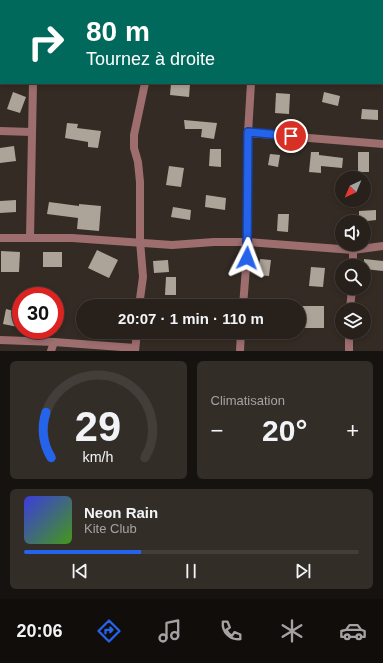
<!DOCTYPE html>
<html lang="fr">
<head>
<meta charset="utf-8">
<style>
  body { margin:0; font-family:Helvetica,sans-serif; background:#332d28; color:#f1f3f6; height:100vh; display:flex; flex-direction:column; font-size:15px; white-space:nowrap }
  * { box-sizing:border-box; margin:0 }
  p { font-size:13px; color:#a4a3a3 }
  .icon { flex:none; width:22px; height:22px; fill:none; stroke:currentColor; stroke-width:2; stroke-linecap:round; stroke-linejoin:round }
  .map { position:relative; height:351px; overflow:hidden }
  .sheet { display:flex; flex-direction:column; gap:10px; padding:10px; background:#15120f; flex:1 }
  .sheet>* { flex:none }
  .hud { position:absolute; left:0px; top:0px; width:383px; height:84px; box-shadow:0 2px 6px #0003,0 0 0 1px #433e3a; background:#00695c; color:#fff; overflow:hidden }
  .needle { width:26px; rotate:224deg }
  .buttons { position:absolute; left:335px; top:171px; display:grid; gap:8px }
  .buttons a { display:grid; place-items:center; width:36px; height:36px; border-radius:50%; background:#27201b; box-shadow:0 2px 6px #0003,0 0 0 1px #433e3a; font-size:20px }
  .speed { position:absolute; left:12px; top:287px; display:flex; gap:8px; font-size:20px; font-weight:700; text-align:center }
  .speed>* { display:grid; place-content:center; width:52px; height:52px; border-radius:50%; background:#27201b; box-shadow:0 2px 6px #0003,0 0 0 1px #433e3a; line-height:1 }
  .speed .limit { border:6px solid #d22; background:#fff; color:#111 }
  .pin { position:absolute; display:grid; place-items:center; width:34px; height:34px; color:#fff; margin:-17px; border:2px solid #fff; border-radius:50%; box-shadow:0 1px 4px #0007 }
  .me { position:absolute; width:44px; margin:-22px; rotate:3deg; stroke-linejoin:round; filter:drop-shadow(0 0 3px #0008) }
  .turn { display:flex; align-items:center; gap:14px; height:84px; padding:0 20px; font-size:18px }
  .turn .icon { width:52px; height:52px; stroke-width:2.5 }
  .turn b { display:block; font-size:28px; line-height:34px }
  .big { font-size:30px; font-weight:700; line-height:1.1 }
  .sheet .card { flex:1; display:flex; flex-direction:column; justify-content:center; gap:6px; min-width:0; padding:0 14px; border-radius:6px; background:#332d28 }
  .sheet .dial { align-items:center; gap:0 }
  .dial svg { height:104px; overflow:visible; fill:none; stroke:#433e3a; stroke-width:7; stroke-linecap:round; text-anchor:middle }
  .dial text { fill:#f1f3f6; stroke:none }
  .song { display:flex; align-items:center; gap:12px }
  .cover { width:48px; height:48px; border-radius:6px; background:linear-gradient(135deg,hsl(240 70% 55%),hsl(100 70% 35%)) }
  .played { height:4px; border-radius:2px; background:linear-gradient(90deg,#2563eb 35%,#433e3a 35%) }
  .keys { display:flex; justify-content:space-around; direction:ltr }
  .heat { display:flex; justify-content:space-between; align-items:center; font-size:22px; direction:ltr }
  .sheet .tiles { flex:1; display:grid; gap:10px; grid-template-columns:1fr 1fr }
  .card:last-child { grid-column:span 2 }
  .trip { position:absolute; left:76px; top:299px; width:230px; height:40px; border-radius:20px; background:#27201b; box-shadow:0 2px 6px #0003,0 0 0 1px #433e3a; font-weight:700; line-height:40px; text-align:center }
  .tabs { display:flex; height:64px; justify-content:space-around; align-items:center; background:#100d0b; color:#a4a3a3 }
  .tabs .icon { width:28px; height:28px }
  .tabs .current { color:#2563eb }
  .tabs b { font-size:18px; color:#f1f3f6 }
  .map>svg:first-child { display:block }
</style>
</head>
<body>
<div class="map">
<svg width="383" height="351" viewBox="0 0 383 351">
  <rect width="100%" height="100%" fill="#342b24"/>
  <g fill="#ada499">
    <polygon points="171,83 190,84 189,97 170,95"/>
    <polygon points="13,92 26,97 20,113 7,109"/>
    <polygon points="324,92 340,96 338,106 322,102"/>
    <polygon points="276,93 290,94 289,114 275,113"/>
    <polygon points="362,109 378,110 378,120 361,119"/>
    <polygon points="184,120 217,123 214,139 201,137 202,129 185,129"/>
    <polygon points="67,123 78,124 77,128 101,131 98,148 88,147 88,142 65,138"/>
    <polygon points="14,146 16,161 0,163 0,148"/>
    <polygon points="210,149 221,149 221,167 209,166"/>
    <polygon points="311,152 319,152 319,155 343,158 342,168 321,166 321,173 309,172"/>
    <rect x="358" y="152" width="11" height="20"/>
    <polygon points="270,154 280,155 278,167 268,165"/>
    <polygon points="169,166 184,168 181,187 166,185"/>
    <polygon points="206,195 226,198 225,210 205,207"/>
    <polygon points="16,200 16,212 0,213 0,201"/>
    <polygon points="49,202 79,206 79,204 101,206 99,231 77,229 78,218 47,214"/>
    <polygon points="173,207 191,210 190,220 171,217"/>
    <polygon points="376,210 376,220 359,222 359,211"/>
    <polygon points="278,214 289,214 288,232 277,231"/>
    <polygon points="97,250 118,260 109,278 88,268"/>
    <polygon points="1,251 20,252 19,272 1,272"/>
    <rect x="43" y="252" width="19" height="15"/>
    <polygon points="260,259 271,260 269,276 258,275"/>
    <polygon points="364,259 383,261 383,271 364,269"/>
    <polygon points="168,260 169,272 154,273 153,261"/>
    <polygon points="311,267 325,268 323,287 309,286"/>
    <polygon points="166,277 176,277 176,295 165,295"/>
    <polygon points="302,306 324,306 324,328 303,328"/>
    <polygon points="6,309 21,313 18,327 3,324"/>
  </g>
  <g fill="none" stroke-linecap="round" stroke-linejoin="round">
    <g stroke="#9e6e6f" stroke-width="8">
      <polyline points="146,1 146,0"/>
      <polyline points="253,1 253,0"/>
      <polyline points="0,29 1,29"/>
      <polyline points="382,37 383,37"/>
      <polyline points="0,131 32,132"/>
      <polyline points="248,133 383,144"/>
      <polyline points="0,238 72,238 172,245 214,242 248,242 353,250 383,246"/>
      <polyline points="30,238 33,83"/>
      <polyline points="353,266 353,250"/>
      <polyline points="139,306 143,277 140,241 140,182 138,162 134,148 134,135 145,83"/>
      <polyline points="243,306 248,242 248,133 251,83"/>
      <polyline points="350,310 352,288"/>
      <polyline points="0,340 54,342 135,348"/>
      <polyline points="51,351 54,342"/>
      <polyline points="135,351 137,332"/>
      <polyline points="240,351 241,332"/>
      <polyline points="349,351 349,332"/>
    </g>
  </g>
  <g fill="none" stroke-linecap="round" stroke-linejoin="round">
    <defs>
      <polyline id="route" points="247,258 248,132 291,136"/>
    </defs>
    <use href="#route" stroke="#184099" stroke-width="10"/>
    <use href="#route" stroke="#2563eb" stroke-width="7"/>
  </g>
</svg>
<div class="buttons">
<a><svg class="needle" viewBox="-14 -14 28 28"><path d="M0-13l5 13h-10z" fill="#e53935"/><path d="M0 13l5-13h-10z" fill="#a4a3a3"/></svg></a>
<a><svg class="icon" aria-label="sound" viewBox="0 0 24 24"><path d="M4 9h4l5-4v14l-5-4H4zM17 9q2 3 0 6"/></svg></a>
<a><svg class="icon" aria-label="search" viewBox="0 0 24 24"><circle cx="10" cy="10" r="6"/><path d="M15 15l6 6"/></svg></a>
<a><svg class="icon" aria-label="layers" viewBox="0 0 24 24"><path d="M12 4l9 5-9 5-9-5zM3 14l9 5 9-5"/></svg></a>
</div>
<div class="speed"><div class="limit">30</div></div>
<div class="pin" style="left:291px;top:136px;background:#d93025"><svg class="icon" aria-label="arrive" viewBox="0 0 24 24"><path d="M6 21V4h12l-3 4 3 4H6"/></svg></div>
<svg class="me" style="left:247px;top:258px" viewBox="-20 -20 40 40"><path d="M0-17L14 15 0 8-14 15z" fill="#2563eb" stroke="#fff" stroke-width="4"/></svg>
<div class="trip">20:07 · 1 min · 110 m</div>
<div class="hud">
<div class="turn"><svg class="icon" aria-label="right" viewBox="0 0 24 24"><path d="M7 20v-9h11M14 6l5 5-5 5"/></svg><div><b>80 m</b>Tournez à droite</div></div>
</div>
</div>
<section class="sheet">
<div class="tiles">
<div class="card dial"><svg viewBox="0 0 100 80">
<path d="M14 69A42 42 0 1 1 86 69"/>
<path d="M14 69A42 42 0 0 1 10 34" stroke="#2563eb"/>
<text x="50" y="56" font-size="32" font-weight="700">29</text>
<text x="50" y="72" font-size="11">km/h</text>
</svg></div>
<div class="card"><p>Climatisation</p>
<div class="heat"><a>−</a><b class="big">20°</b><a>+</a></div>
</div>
<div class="card">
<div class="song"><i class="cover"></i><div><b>Neon Rain</b><p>Kite Club</p></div></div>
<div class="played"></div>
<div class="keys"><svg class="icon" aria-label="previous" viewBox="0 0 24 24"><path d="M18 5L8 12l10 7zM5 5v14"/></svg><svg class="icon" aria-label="pause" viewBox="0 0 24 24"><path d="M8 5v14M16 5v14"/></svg><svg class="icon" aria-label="next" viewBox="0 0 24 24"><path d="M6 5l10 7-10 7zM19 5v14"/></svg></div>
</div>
</div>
</section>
<nav class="tabs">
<b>20:06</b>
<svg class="icon current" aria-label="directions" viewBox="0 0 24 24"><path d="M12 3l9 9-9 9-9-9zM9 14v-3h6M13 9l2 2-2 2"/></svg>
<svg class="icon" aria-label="music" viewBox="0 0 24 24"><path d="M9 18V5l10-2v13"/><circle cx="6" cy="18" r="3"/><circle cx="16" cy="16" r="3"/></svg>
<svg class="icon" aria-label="phone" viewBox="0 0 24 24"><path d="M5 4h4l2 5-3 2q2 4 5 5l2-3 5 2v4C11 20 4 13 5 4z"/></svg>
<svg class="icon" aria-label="climate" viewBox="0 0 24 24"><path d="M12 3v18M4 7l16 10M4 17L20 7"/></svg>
<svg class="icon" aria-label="car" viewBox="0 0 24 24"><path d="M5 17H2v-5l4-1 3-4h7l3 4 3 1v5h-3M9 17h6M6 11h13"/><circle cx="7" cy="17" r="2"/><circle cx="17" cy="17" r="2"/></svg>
</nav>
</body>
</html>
